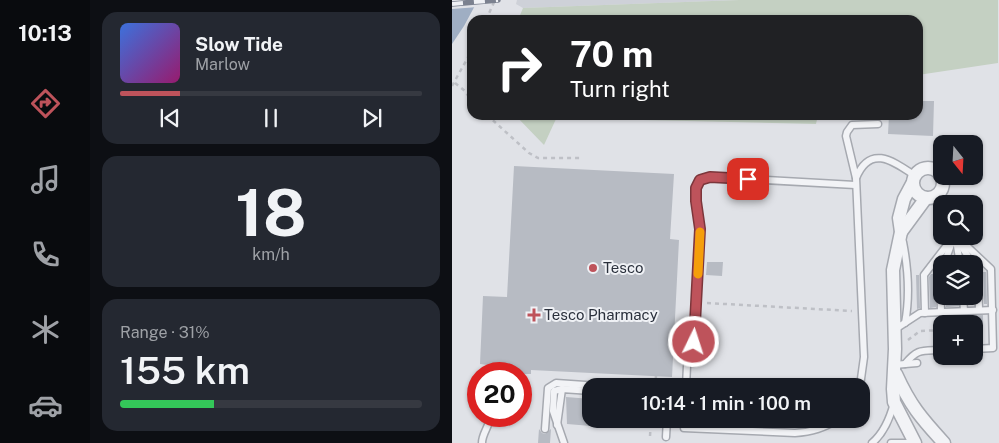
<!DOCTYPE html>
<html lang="en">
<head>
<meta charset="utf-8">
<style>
  body { margin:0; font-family:"Public Sans",sans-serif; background:#242831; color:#f1f3f6; height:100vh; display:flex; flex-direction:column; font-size:19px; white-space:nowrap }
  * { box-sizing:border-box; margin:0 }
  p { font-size:16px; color:#9ea1a6 }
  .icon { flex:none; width:28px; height:28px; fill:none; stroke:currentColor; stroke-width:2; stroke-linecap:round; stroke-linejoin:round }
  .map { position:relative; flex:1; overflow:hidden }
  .side { display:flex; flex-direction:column; gap:12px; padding:12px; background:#0d0f14; width:362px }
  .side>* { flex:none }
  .top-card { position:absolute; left:15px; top:15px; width:456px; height:105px; border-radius:15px; box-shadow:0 1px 4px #0004; background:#202124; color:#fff; overflow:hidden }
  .needle { width:32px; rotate:162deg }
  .buttons { position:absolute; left:481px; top:135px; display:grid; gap:10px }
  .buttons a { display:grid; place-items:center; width:50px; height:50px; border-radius:10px; background:#171b24; box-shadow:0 1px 4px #0004; font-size:25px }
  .speed { position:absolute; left:15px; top:362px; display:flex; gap:10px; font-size:25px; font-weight:700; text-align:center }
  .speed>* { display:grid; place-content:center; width:65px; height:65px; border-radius:50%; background:#171b24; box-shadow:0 1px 4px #0004; line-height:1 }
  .speed .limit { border:8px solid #d22; background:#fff; color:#111 }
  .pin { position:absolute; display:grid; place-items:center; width:42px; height:42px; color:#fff; margin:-21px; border-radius:10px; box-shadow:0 2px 8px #0006 }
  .me { position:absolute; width:55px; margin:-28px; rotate:4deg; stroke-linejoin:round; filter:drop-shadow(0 0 4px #0008) }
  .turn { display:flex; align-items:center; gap:18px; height:105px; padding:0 20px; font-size:22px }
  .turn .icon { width:65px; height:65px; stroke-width:2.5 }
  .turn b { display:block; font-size:35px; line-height:42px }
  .big { font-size:38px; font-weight:600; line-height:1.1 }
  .side .tile { flex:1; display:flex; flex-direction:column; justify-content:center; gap:8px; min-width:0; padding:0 18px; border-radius:15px; background:#242831 }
  .side .dial { align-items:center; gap:0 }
  .dial b { font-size:65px; line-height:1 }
  .song { display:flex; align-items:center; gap:15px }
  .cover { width:60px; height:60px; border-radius:8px; background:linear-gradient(135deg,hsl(220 70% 55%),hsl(320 70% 35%)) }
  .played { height:5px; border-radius:2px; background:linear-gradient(90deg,#be535b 20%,#363941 20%) }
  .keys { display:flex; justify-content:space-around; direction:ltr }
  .charge { height:8px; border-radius:4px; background:linear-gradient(90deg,#34c759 31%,#363941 0) }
  .trip { position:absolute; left:130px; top:378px; width:288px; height:50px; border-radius:15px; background:#171b24; box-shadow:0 1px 4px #0004; font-weight:600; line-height:50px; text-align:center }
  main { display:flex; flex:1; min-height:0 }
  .tabs { display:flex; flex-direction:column; width:90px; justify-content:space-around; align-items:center; background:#090b0e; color:#9ea1a6 }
  .tabs .icon { width:35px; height:35px }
  .tabs .active { color:#be535b }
  .tabs b { font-size:22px; color:#f1f3f6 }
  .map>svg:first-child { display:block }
</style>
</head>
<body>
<main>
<nav class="tabs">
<b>10:13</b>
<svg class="icon active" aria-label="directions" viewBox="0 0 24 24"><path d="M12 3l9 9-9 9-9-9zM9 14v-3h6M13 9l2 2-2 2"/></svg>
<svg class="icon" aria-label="music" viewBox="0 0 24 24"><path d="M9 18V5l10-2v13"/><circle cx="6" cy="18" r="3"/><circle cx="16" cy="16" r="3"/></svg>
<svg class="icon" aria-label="phone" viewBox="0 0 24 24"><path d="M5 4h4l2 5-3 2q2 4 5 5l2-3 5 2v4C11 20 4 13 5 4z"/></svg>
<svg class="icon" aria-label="climate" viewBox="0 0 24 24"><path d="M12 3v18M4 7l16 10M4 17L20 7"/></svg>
<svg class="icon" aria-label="car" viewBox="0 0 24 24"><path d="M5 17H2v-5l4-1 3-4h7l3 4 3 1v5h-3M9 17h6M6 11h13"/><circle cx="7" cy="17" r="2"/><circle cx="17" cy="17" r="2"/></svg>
</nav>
<section class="side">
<div class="tile">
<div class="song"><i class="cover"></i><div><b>Slow Tide</b><p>Marlow</p></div></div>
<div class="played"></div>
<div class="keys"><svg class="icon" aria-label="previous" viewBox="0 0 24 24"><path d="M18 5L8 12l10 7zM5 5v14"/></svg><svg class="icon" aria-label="pause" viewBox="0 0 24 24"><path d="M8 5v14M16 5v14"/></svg><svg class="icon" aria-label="next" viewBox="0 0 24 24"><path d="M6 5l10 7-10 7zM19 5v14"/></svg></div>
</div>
<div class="tile dial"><b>18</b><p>km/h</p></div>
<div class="tile"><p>Range · 31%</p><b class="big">155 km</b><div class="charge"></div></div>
</section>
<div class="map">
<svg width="547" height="443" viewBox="0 0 547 443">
  <rect width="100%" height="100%" fill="#e0e2e7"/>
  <polygon fill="#ced1d8" points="65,0 287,0 71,8 64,4"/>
  <g fill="#c4d0c2">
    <polygon points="287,0 546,0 546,63 466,75 466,20 66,20 71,8"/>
    <polygon points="63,115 105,115 104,119 92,145"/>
    <polygon points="147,115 366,115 364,124 147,119"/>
  </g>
  <polygon fill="#9faec3" points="0,0 26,0 12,26 0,44"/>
  <polygon fill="#e0e2e7" points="0,0 28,0 26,7 0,9"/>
  <g fill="#b7bbc3">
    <polygon points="466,101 482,101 481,136 436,134 437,115 466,115"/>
    <polygon points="62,166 222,174 218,239 227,240 220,377 79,370 79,374 50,374 51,365 40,363 36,365 28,364 31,296 55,297"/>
    <polygon points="255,262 271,262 270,276 254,275"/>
    <polygon points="531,272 534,272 535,304 532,304"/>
    <polygon points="479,274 483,274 484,307 478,308 477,277"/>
    <polygon points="464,275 467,275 468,308 465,309"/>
    <polygon points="494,296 506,296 507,306 494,307"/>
    <polygon points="531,315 531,324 492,324 492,317"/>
    <polygon points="114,397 139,399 139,426 115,424"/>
    <polygon points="87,429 90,433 93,434 99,429 98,443 86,443"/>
  </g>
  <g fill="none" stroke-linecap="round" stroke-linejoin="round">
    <defs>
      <g id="service">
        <polyline points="404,178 394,136 395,132 400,125 426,124"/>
        <polyline points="486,194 491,204"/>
        <polyline points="504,236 539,269 541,348 522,349"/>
        <polyline points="504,240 508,264"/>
        <path d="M451,242C456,268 458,297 453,323"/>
        <polyline points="508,244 521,264"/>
        <polyline points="492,264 500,242"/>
        <polyline points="522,266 526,273 527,310"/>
        <polyline points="511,296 512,311"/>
        <polyline points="489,312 488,274 490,269"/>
        <polyline points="473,313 472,275 502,236"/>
        <polyline points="442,330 468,313 541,310"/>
        <polyline points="453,364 465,363"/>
        <path d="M443,365L453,364C466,348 470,351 490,350"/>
        <polyline points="39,374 40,368"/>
        <polyline points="234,386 235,366 242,342 244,323 248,229 244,201 244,188 248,180 258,177 403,185"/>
        <path d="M408,386L412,357L404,178C418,144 441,161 462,175"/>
        <polyline points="110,389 102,391 101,411 112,443"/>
        <path d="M232,419V428L343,433C360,432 372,428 387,419"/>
        <polyline points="105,425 110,389 139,391"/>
        <polyline points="93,429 96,388 104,383 148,386"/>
        <polyline points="214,437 215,419"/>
        <path d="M30,443C30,433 38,426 38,416"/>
        <path d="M420,443C432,433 438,418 442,403"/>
        <polyline points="439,443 457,443"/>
      </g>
      <g id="minor">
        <circle cx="476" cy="183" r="15"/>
        <polyline points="460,184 452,199 447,218 449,232 441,270 443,349 441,389 442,402 463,443"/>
        <polyline points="449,232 474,198"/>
        <path d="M444,374C458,405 469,418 492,443"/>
      </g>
    </defs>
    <use href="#service" stroke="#a6a9b0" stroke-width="9"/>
    <use href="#minor" stroke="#a6a9b0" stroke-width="15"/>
    <g stroke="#bec0c6" stroke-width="2.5" stroke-dasharray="4 4" stroke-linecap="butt">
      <polyline points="34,20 43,0"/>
      <polyline points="3,83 13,91 20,102"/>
      <polyline points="0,86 20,50"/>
      <polyline points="35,115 77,153 86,158 131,158"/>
      <polyline points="255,303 400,311"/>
      <polyline points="456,340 468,331 489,330 488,323 490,323"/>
      <polyline points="203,386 204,376"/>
      <polyline points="198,436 199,419"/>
    </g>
    <use href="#service" stroke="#f2f3f6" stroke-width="6"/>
    <use href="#minor" stroke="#f2f3f6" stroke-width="12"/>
    <defs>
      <polyline id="rail" points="0,4 46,0"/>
    </defs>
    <use href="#rail" stroke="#7b818f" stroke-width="5.5"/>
    <use href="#rail" stroke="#eff1f5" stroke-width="4" stroke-dasharray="11" stroke-linecap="butt"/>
  </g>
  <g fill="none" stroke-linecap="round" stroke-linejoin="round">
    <defs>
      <polyline id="route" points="242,342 248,229 244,201 244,188 248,180 258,177 296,179"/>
    </defs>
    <use href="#route" stroke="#7c363b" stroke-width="12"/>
    <use href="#route" stroke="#be535b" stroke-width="9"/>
    <polyline stroke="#f59e0b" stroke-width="9" points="246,274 248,232"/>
  </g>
  <g fill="#be535b" stroke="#eff1f5" stroke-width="2">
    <circle cx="141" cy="268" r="5"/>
    <path d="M79.5 307.5h5v5h5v5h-5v5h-5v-5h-5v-5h5z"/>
  </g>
  <g text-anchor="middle" stroke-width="4" stroke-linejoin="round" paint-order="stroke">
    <g font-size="15" fill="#2a303c" stroke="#eff1f5" text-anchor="start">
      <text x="151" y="273">Tesco</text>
      <text x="92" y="320">Tesco Pharmacy</text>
    </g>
  </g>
</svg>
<div class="buttons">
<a><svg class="needle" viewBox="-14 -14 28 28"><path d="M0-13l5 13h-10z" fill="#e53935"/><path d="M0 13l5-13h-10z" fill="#9ea1a6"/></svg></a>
<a><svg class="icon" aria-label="search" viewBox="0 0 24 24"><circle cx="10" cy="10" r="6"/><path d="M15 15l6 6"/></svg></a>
<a><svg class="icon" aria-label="layers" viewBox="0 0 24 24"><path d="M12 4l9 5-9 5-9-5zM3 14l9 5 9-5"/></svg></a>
<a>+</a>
</div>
<div class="speed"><div class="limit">20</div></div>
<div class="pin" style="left:296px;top:179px;background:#d93025"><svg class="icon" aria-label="arrive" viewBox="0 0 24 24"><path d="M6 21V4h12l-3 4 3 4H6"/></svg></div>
<svg class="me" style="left:242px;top:342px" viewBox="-20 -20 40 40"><circle r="17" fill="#be535b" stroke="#fff" stroke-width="3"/><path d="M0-11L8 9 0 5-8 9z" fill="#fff"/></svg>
<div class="trip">10:14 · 1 min · 100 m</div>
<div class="top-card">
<div class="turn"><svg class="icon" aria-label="right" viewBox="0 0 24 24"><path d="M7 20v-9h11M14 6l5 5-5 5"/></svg><div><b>70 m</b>Turn right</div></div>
</div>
</div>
</main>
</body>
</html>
